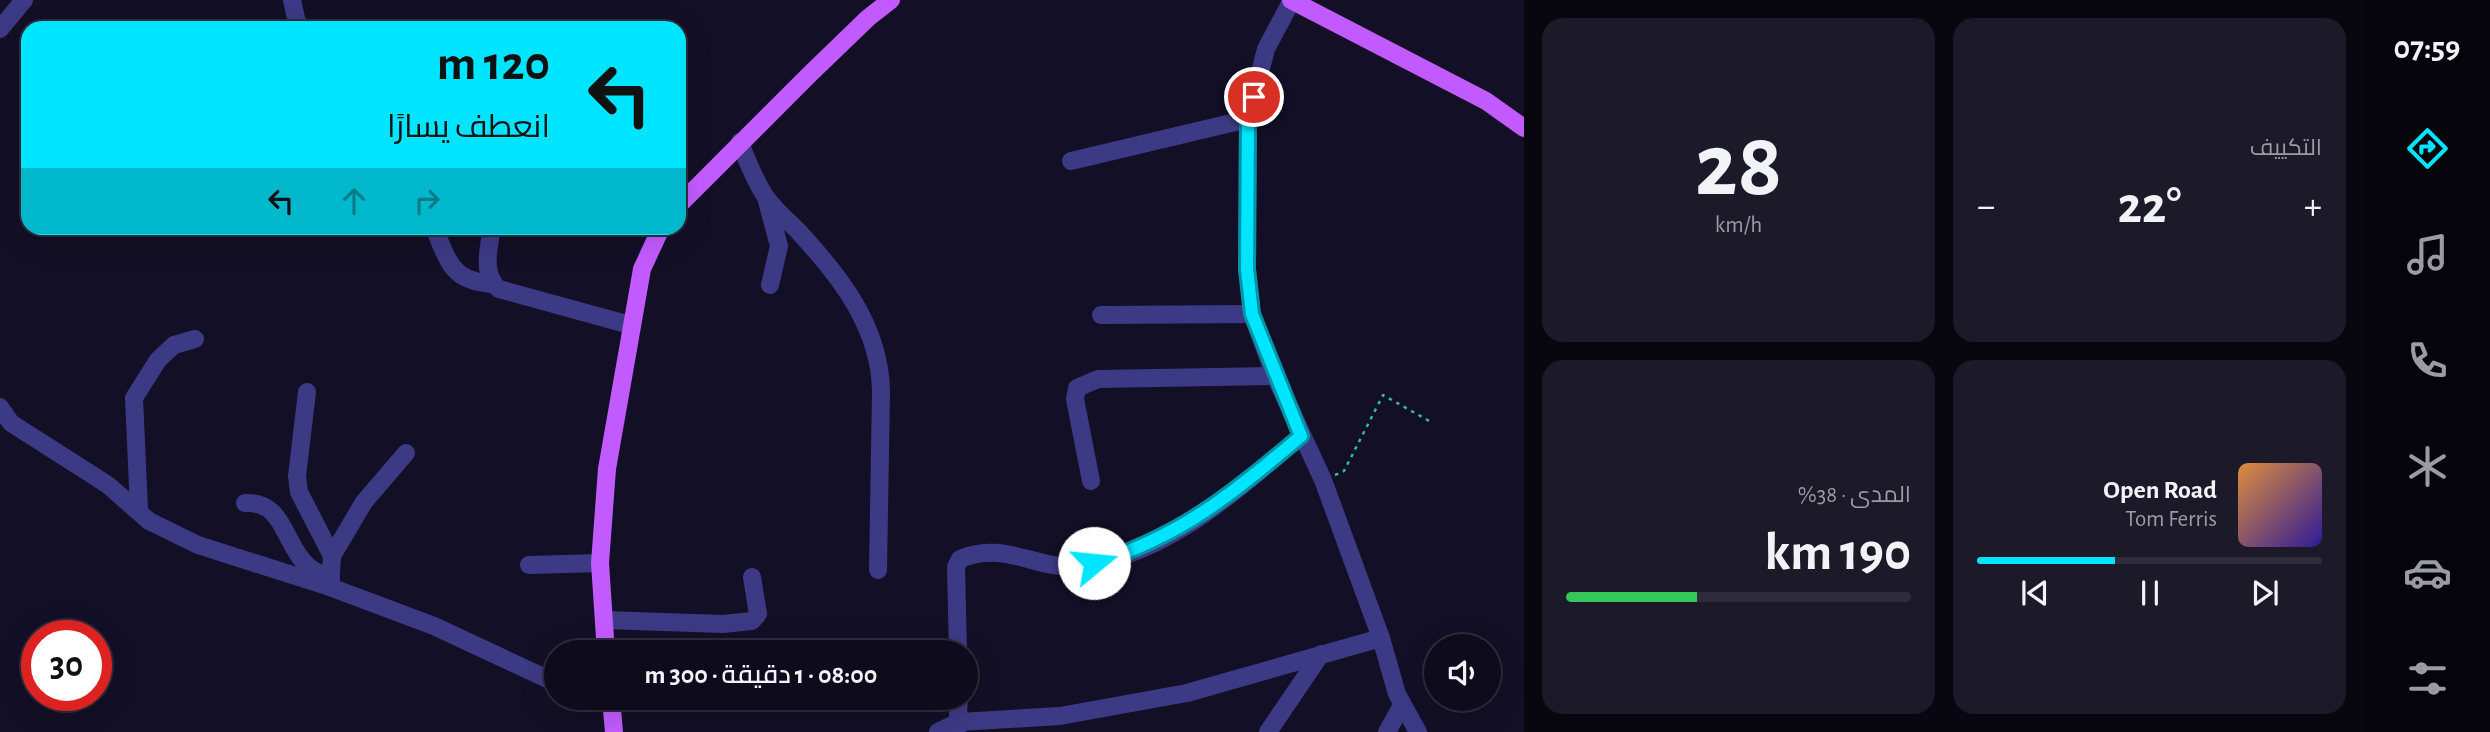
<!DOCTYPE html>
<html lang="ar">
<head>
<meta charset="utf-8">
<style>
  body { margin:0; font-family:"Alegreya Sans",Cairo,sans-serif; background:#1c1929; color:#f1f3f6; direction:rtl; height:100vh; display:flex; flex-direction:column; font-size:26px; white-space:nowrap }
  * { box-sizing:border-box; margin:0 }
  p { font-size:23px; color:#9b9ba3 }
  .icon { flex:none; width:38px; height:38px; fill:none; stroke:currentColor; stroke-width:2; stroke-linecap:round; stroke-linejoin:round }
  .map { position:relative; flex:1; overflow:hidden; direction:ltr }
  .drawer { display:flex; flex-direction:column; gap:18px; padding:18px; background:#08060f; width:840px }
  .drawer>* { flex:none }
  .hud { position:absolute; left:21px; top:21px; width:665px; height:214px; border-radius:21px; box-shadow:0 7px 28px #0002,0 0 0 2px #2e2b3b; direction:rtl; background:#00e5ff; color:#111; overflow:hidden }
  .tools { position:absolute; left:1424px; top:634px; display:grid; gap:14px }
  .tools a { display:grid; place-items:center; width:77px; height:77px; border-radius:50%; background:#0e0b1c; box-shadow:0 7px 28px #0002,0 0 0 2px #2e2b3b; font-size:35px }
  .speed { position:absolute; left:21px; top:620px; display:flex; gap:14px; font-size:35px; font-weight:700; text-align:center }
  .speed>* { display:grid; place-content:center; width:91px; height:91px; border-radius:50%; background:#0e0b1c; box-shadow:0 7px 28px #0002,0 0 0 2px #2e2b3b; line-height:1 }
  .speed .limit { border:10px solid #d22; background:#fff; color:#111 }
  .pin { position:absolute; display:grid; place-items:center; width:60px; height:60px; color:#fff; margin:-30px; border:4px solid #fff; border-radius:50%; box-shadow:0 2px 7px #0007 }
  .me { position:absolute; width:77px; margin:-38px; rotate:73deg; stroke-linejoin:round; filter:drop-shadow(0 0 5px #0008) }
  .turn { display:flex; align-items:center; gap:24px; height:147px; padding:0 21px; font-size:32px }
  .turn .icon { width:91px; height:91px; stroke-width:2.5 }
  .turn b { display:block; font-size:49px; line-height:60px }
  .lanes { display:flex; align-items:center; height:66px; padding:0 21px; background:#0003; justify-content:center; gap:35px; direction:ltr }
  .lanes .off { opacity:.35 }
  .big { font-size:52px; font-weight:600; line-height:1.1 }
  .drawer .tile { flex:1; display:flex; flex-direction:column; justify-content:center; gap:10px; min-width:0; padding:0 24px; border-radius:21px; background:#1c1929 }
  .drawer .dial { align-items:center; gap:0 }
  .dial b { font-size:91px; line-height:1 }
  .song { display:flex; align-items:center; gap:21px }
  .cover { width:84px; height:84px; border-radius:10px; background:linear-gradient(135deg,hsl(30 70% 55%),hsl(250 70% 35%)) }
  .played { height:7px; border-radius:4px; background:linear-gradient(90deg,#00e5ff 40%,#2e2b3b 40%) }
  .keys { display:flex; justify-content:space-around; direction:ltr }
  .heat { display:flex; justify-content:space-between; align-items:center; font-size:38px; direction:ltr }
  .charge { height:10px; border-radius:5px; background:linear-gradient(90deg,#34c759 38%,#2e2b3b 0) }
  .drawer .tiles { flex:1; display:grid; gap:18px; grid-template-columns:repeat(2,1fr) }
  .trip { position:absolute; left:544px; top:640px; width:434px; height:70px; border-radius:35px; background:#0e0b1c; box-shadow:0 7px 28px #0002,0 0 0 2px #2e2b3b; font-weight:600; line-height:70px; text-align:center; direction:rtl }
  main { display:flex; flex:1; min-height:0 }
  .tab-bar { display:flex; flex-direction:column; width:126px; justify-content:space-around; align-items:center; background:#06040b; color:#9b9ba3 }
  .tab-bar .icon { width:49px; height:49px }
  .tab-bar .current { color:#00e5ff }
  .tab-bar b { font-size:32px; color:#f1f3f6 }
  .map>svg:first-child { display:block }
</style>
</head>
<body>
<main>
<nav class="tab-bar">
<b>07:59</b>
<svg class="icon current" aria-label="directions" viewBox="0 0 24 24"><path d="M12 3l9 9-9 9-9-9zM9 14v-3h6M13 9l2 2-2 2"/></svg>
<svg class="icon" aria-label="music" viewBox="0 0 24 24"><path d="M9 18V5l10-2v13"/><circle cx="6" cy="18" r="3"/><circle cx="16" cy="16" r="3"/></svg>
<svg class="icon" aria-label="phone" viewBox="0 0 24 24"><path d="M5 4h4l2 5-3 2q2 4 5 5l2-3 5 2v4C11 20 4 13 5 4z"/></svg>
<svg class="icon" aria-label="climate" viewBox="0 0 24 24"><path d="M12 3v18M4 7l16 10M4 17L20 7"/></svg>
<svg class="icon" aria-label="car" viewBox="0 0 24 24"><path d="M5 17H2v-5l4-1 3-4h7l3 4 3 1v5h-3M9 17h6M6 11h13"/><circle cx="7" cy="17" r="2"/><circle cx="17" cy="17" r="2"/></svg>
<svg class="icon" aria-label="filters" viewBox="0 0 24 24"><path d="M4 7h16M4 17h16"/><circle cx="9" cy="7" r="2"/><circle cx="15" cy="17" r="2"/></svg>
</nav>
<section class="drawer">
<div class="tiles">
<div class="tile"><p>التكييف</p>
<div class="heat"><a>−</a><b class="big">22°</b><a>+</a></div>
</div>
<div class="tile dial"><b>28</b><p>km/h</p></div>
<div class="tile">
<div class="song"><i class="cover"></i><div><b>Open Road</b><p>Tom Ferris</p></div></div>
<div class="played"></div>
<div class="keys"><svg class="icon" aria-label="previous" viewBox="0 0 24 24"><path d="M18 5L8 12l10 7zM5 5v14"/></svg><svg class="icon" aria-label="pause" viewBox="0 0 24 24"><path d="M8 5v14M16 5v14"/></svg><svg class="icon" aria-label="next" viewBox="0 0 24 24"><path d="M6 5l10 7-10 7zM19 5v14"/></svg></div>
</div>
<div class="tile"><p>المدى · 38%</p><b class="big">190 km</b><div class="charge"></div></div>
</div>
</section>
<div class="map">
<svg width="1524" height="732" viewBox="0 0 1524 732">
  <rect width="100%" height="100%" fill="#130f26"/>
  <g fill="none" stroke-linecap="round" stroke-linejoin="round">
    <polyline stroke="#2fb8b0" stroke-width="2.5" stroke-dasharray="3.5 5" stroke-linecap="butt" points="1335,475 1344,471 1383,395 1431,422"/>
    <g stroke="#3d3a85" stroke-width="18">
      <polyline points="292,0 297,23 303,28"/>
      <polyline points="1292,0 1266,49 1248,119 1247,269 1252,314 1275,376 1323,480 1381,638 1397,694 1418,732"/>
      <polyline points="0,29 24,0"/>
      <path d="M740,142C747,161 754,179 765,196C774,209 787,220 798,231C840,276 880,327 881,391L878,570"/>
      <polyline points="1071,161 1248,119"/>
      <polyline points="767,201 779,246 770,285"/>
      <path d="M434,228C449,262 451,281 493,284"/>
      <path d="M492,228C489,247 481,274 499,289L630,325"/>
      <polyline points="1101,315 1252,314"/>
      <polyline points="307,392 297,476 299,492 332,556"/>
      <polyline points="0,407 11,423 108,485 149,521 198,545 330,587 434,626 556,683"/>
      <polyline points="1091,481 1075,399 1077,388 1098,379 1275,376"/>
      <path d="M245,503C282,501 283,538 303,561C310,570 320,574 331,578"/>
      <polyline points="139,509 134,398 158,360 174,345 195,339"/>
      <polyline points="529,565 600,563"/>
      <polyline points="330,587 332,556 364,502 406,453"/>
      <polyline points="604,620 723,624 752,621 758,614 752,577"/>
      <path d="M958,653L956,567L960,559C1004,540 1036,570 1076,566C1165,558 1236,490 1301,436"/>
      <polyline points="938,732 959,722 1060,716 1187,693 1381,638"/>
      <polyline points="957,732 959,698"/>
      <polyline points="1268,732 1321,654"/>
      <polyline points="1387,732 1402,705"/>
    </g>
    <g stroke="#c25bff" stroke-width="18">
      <polyline points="1291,0 1486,101 1524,128"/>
      <polyline points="679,205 810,74 868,18 891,0"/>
      <polyline points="606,653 600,563 607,469 642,269 661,228"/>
      <polyline points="611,698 614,732"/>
    </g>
  </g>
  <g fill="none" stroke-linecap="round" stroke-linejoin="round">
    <defs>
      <path id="route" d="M1094,563C1179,538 1235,492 1301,436L1252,314L1247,269L1248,119L1254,97"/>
    </defs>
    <use href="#route" stroke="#0095a6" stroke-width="18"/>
    <use href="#route" stroke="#00e5ff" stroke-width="12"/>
  </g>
</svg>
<div class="tools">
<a><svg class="icon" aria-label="sound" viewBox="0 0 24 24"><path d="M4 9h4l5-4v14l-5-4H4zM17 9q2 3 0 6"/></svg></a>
</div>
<div class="speed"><div class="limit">30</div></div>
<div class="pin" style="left:1254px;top:97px;background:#d93025"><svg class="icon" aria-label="arrive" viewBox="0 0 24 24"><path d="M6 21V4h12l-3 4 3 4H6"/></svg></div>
<svg class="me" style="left:1094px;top:563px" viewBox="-20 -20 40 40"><circle r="19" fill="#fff"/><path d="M0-13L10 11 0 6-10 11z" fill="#00e5ff"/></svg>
<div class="trip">08:00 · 1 دقيقة · 300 m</div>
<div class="hud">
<div class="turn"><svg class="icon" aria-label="left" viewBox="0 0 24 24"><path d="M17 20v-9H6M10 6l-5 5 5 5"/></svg><div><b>120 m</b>انعطف يسارًا</div></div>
<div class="lanes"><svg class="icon" aria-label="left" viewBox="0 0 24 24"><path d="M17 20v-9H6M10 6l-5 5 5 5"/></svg><svg class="icon off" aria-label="ahead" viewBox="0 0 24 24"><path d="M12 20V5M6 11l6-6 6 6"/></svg><svg class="icon off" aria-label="right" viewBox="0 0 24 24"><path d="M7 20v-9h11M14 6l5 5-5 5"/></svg></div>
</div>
</div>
</main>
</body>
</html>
